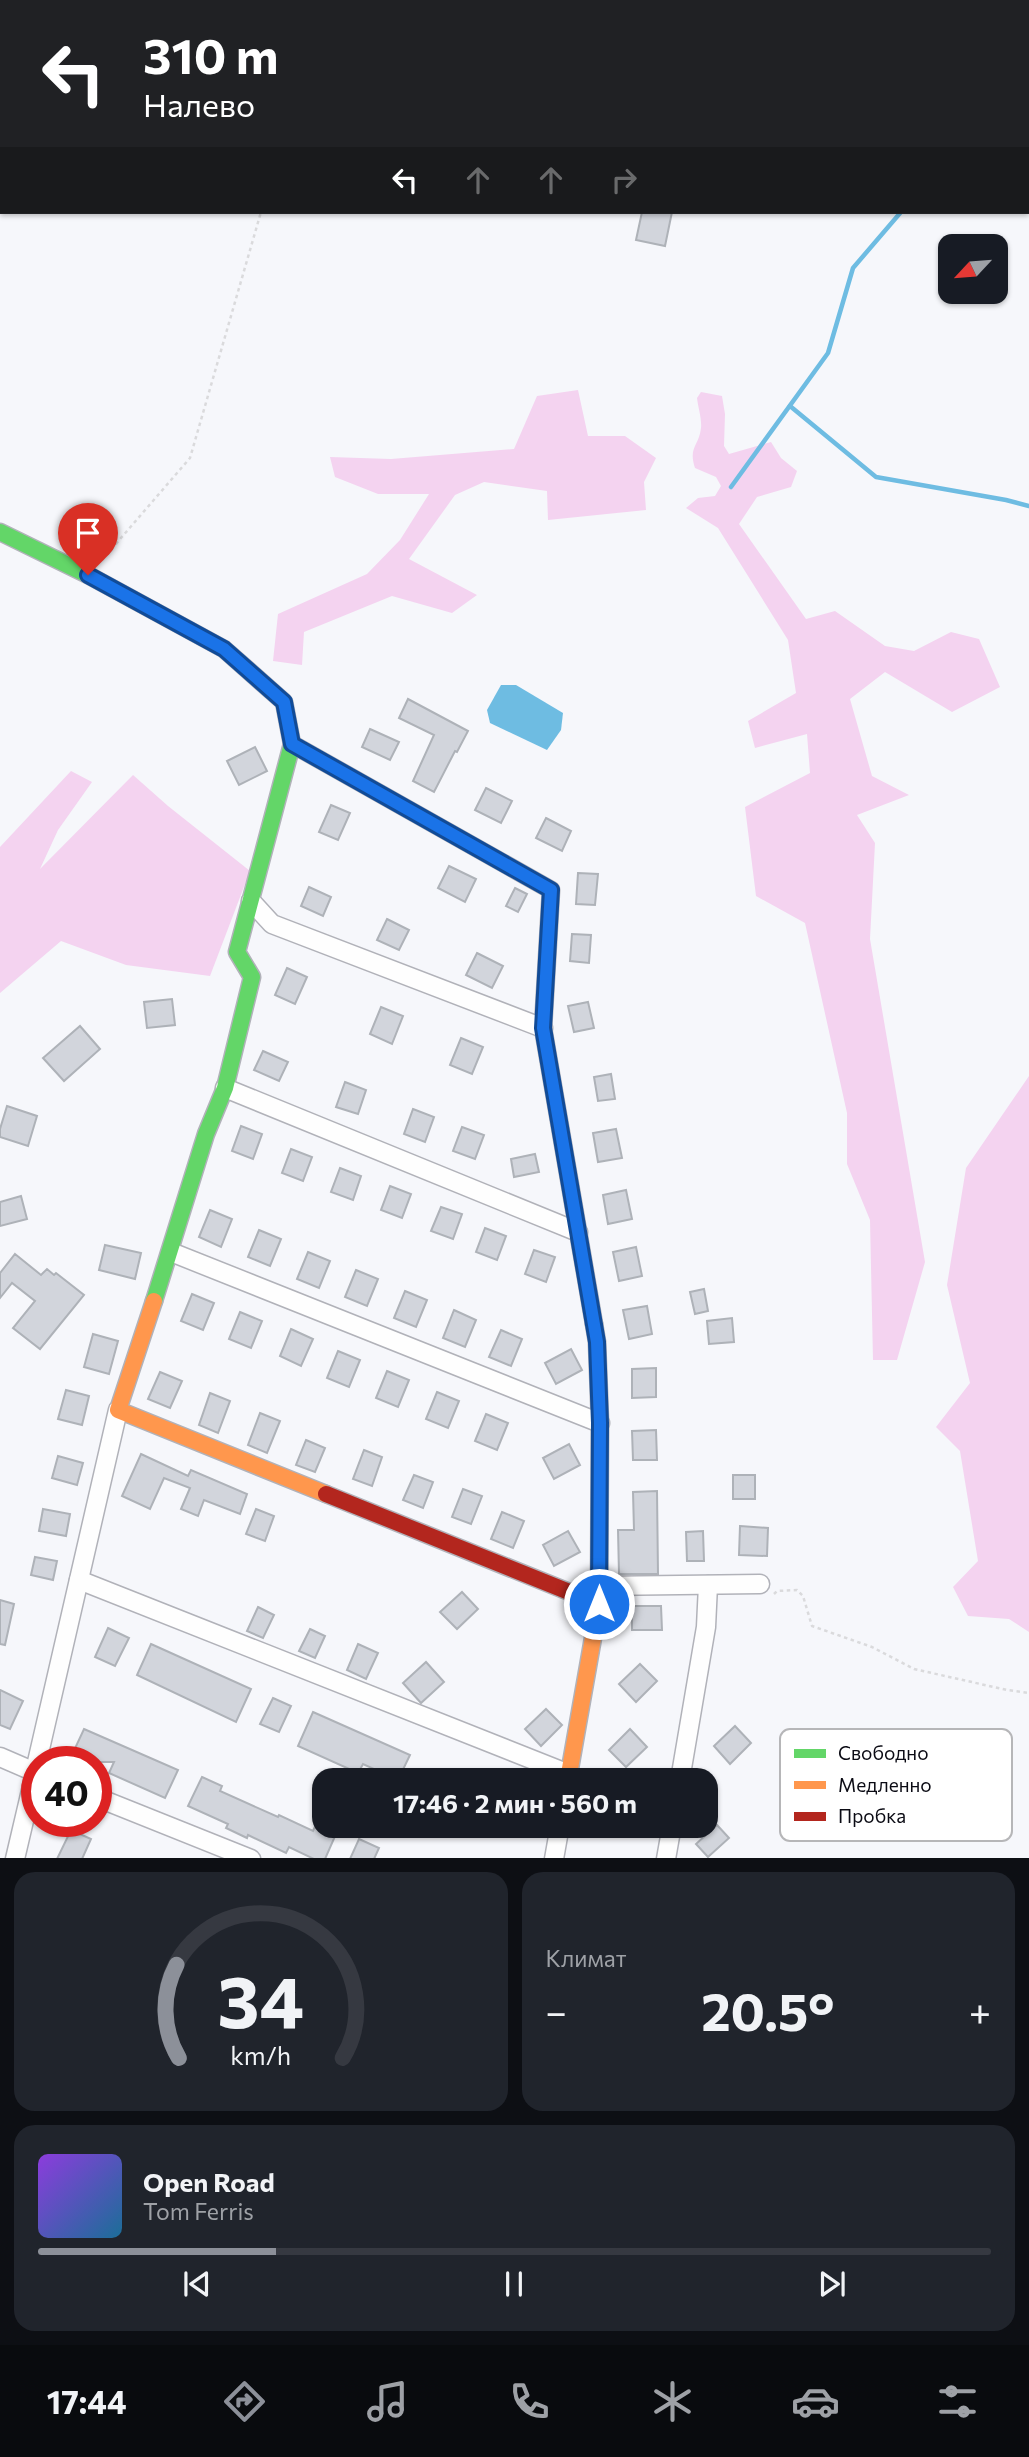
<!DOCTYPE html>
<html lang="ru">
<head>
<meta charset="utf-8">
<style>
  body { margin:0; font-family:Commissioner,sans-serif; background:#20242c; color:#f1f3f6; height:100vh; display:flex; flex-direction:column; font-size:26px; white-space:nowrap }
  * { box-sizing:border-box; margin:0 }
  p { font-size:23px; color:#9ea1a6 }
  .icon { flex:none; width:38px; height:38px; fill:none; stroke:currentColor; stroke-width:2; stroke-linecap:round; stroke-linejoin:round }
  .map { position:relative; height:1858px; overflow:hidden }
  .panel { display:flex; flex-direction:column; gap:14px; padding:14px; background:#0d0f14; flex:1 }
  .panel>* { flex:none }
  .banner { position:absolute; left:0px; top:0px; width:1029px; height:214px; box-shadow:0 2px 5px #0004; background:#202124; color:#fff; overflow:hidden }
  .needle { width:46px; rotate:244deg }
  .controls { position:absolute; left:938px; top:234px; display:grid; gap:14px }
  .controls a { display:grid; place-items:center; width:70px; height:70px; border-radius:14px; background:#171b24; box-shadow:0 2px 5px #0004; font-size:35px }
  .speed { position:absolute; left:21px; top:1746px; display:flex; gap:14px; font-size:35px; font-weight:700; text-align:center }
  .speed>* { display:grid; place-content:center; width:91px; height:91px; border-radius:50%; background:#171b24; box-shadow:0 2px 5px #0004; line-height:1 }
  .speed .limit { border:10px solid #d22; background:#fff; color:#111 }
  .pin { position:absolute; display:grid; place-items:center; width:60px; height:60px; color:#fff; margin:-72px -30px; border-radius:50% 50% 50% 0; rotate:-45deg; box-shadow:0 0 7px #0007 }
  .pin .icon { rotate:45deg }
  .me { position:absolute; width:77px; margin:-38px; rotate:0deg; stroke-linejoin:round; filter:drop-shadow(0 0 5px #0008) }
  .turn { display:flex; align-items:center; gap:24px; height:147px; padding:0 28px; font-size:32px }
  .turn .icon { width:91px; height:91px; stroke-width:2.5 }
  .turn b { display:block; font-size:49px; line-height:60px }
  .lanes { display:flex; align-items:center; height:66px; padding:0 28px; background:#0003; justify-content:center; gap:35px; direction:ltr }
  .lanes .off { opacity:.35 }
  .big { font-size:52px; font-weight:700; line-height:1.1 }
  .panel .card { flex:1; display:flex; flex-direction:column; justify-content:center; gap:10px; min-width:0; padding:0 24px; border-radius:21px; background:#20242c }
  .panel .dial { align-items:center; gap:0 }
  .dial svg { height:182px; overflow:visible; fill:none; stroke:#363941; stroke-width:7; stroke-linecap:round; text-anchor:middle }
  .dial text { fill:#f1f3f6; stroke:none }
  .song { display:flex; align-items:center; gap:21px }
  .cover { width:84px; height:84px; border-radius:10px; background:linear-gradient(135deg,hsl(270 70% 55%),hsl(200 70% 35%)) }
  .played { height:7px; border-radius:4px; background:linear-gradient(90deg,#8c9099 25%,#363941 25%) }
  .keys { display:flex; justify-content:space-around; direction:ltr }
  .heat { display:flex; justify-content:space-between; align-items:center; font-size:38px; direction:ltr }
  .panel .tiles { flex:1; display:grid; gap:14px; grid-template-columns:1fr 1fr }
  .card:last-child { grid-column:span 2 }
  .trip { position:absolute; left:312px; top:1768px; width:406px; height:70px; border-radius:21px; background:#171b24; box-shadow:0 2px 5px #0004; font-weight:700; line-height:70px; text-align:center }
  .menu { display:flex; height:112px; justify-content:space-around; align-items:center; background:#090b0e; color:#9ea1a6 }
  .menu .icon { width:49px; height:49px }
  .menu .selected { color:#8c9099 }
  .menu b { font-size:32px; color:#f1f3f6 }
  .map>svg:first-child { display:block }
</style>
</head>
<body>
<div class="map">
<svg width="1029" height="1859" viewBox="0 0 1029 1859">
  <rect width="100%" height="100%" fill="#f6f7fb"/>
  <g fill="#f4d3f0">
    <polygon points="578,390 588,436 625,436 656,458 644,482 646,510 548,520 547,491 484,482 455,495 409,559 477,595 452,613 392,596 304,632 302,665 273,661 278,614 367,574 400,540 429,494 378,494 335,477 330,457 391,459 514,449 537,396"/>
    <path d="M701,392L722,396L725,414L724,446L729,454L771,442L781,458L797,471L791,487L757,497L739,524L806,619L835,611L885,646L914,651L951,632L979,639L1000,687L952,712L885,672L850,699L872,776L909,795L857,815L875,843L870,939L925,1262L897,1360H873L870,1220L847,1164V1113L805,923L756,896L745,807L810,773L807,734L755,748L748,721L796,693L788,640L718,528L686,508L698,498L715,496L721,486L716,477L695,468C688,447 699,446 701,428C702,419 698,407 697,398Z"/>
    <polygon points="71,771 92,782 58,830 40,869 133,775 168,806 250,871 210,976 126,965 61,941 0,993 0,847"/>
    <polygon points="1029,1076 1029,1632 1009,1619 968,1616 953,1587 978,1561 960,1451 936,1427 970,1383 947,1285 966,1168"/>
  </g>
  <polygon fill="#6ebce2" points="501,685 516,685 563,713 561,730 547,750 490,723 487,710"/>
  <g fill="none" stroke-linecap="round" stroke-linejoin="round">
    <g stroke="#6ebce2" stroke-width="4.5">
      <polyline points="790,406 876,477 1006,500 1029,506"/>
      <polyline points="731,487 828,353 853,268 901,212"/>
    </g>
  </g>
  <g fill="#d2d5dc" stroke="#aeb2b8" stroke-width="2">
    <polygon points="642,212 672,212 665,246 636,240"/>
    <polygon points="408,699 468,731 457,752 455,751 434,792 413,781 434,735 399,718"/>
    <polygon points="370,729 399,742 390,760 362,747"/>
    <polygon points="255,747 267,771 239,785 227,761"/>
    <polygon points="486,788 512,801 501,823 475,810"/>
    <polygon points="331,805 350,813 338,840 319,832"/>
    <polygon points="546,818 571,831 562,851 536,838"/>
    <polygon points="449,866 476,879 465,902 438,888"/>
    <polygon points="578,873 598,874 595,905 576,904"/>
    <polygon points="309,887 331,897 323,916 301,906"/>
    <polygon points="515,888 527,894 518,912 506,906"/>
    <polygon points="387,919 409,930 399,950 377,940"/>
    <polygon points="572,934 591,935 589,963 570,961"/>
    <polygon points="477,953 503,966 492,988 466,975"/>
    <polygon points="287,968 307,977 295,1004 275,995"/>
    <polygon points="172,999 175,1025 147,1028 144,1002"/>
    <polygon points="588,1002 594,1028 574,1032 568,1006"/>
    <polygon points="381,1007 403,1016 392,1044 370,1034"/>
    <polygon points="80,1026 100,1049 64,1081 43,1058"/>
    <polygon points="461,1038 483,1047 472,1074 450,1065"/>
    <polygon points="263,1051 288,1062 279,1081 254,1070"/>
    <polygon points="611,1074 615,1099 598,1101 594,1077"/>
    <polygon points="345,1082 366,1090 358,1114 336,1107"/>
    <polygon points="7,1106 37,1116 28,1146 0,1137 0,1129"/>
    <polygon points="413,1109 434,1117 425,1142 404,1134"/>
    <polygon points="241,1126 262,1134 253,1159 232,1151"/>
    <polygon points="462,1127 484,1135 475,1159 453,1151"/>
    <polygon points="616,1129 622,1158 598,1162 593,1133"/>
    <polygon points="291,1149 312,1157 303,1181 282,1173"/>
    <polygon points="535,1154 539,1172 514,1177 511,1159"/>
    <polygon points="340,1168 361,1176 353,1200 331,1192"/>
    <polygon points="390,1186 411,1194 402,1218 381,1210"/>
    <polygon points="626,1190 632,1219 608,1224 603,1195"/>
    <polygon points="21,1196 27,1219 0,1226 0,1202"/>
    <polygon points="441,1207 462,1214 453,1239 431,1231"/>
    <polygon points="210,1210 232,1219 221,1247 199,1237"/>
    <polygon points="485,1228 506,1236 497,1260 476,1252"/>
    <polygon points="259,1230 281,1239 270,1266 248,1257"/>
    <polygon points="105,1245 141,1253 135,1279 99,1270"/>
    <polygon points="636,1247 642,1276 619,1281 613,1252"/>
    <polygon points="534,1250 555,1257 546,1282 525,1274"/>
    <polygon points="308,1252 330,1261 319,1288 297,1279"/>
    <polygon points="15,1254 41,1275 47,1269 54,1275 56,1273 84,1295 40,1349 13,1328 35,1301 12,1283 0,1298 0,1273"/>
    <polygon points="356,1270 378,1279 367,1306 345,1297"/>
    <polygon points="704,1289 708,1311 695,1314 690,1292"/>
    <polygon points="405,1291 427,1300 416,1327 394,1318"/>
    <polygon points="192,1294 214,1303 203,1330 181,1321"/>
    <polygon points="647,1306 652,1334 629,1339 623,1310"/>
    <polygon points="454,1310 476,1320 465,1347 443,1338"/>
    <polygon points="240,1312 262,1321 251,1348 229,1339"/>
    <polygon points="732,1318 734,1342 709,1344 707,1321"/>
    <polygon points="291,1329 313,1339 301,1366 280,1356"/>
    <polygon points="501,1330 522,1339 511,1366 489,1357"/>
    <polygon points="93,1334 118,1341 109,1374 84,1367"/>
    <polygon points="571,1349 582,1370 556,1384 545,1363"/>
    <polygon points="338,1351 360,1360 349,1387 327,1378"/>
    <polygon points="656,1368 656,1397 632,1398 632,1369"/>
    <polygon points="387,1371 409,1380 398,1407 376,1398"/>
    <polygon points="160,1372 182,1381 170,1408 148,1399"/>
    <polygon points="66,1390 89,1396 82,1425 58,1419"/>
    <polygon points="437,1392 459,1401 448,1428 426,1419"/>
    <polygon points="210,1393 230,1401 218,1433 199,1425"/>
    <polygon points="260,1413 280,1421 267,1453 248,1445"/>
    <polygon points="486,1414 508,1423 497,1450 475,1441"/>
    <polygon points="656,1430 657,1460 633,1460 632,1431"/>
    <polygon points="306,1440 325,1448 315,1472 296,1465"/>
    <polygon points="569,1444 580,1465 554,1479 543,1458"/>
    <polygon points="364,1450 382,1457 372,1486 353,1479"/>
    <polygon points="141,1454 188,1476 191,1470 247,1494 240,1514 204,1500 198,1516 181,1509 190,1488 164,1478 150,1509 122,1496"/>
    <polygon points="58,1456 83,1463 77,1485 52,1478"/>
    <polygon points="414,1475 433,1482 423,1508 403,1500"/>
    <rect x="733" y="1475" width="22" height="24"/>
    <polygon points="463,1489 482,1496 471,1524 452,1517"/>
    <polygon points="657,1491 658,1574 619,1574 618,1530 634,1530 633,1492"/>
    <polygon points="43,1509 70,1514 66,1536 39,1531"/>
    <polygon points="256,1509 274,1516 265,1541 246,1534"/>
    <polygon points="502,1512 524,1521 513,1548 491,1539"/>
    <polygon points="740,1526 768,1528 767,1556 739,1555"/>
    <polygon points="568,1531 580,1552 554,1566 543,1545"/>
    <polygon points="703,1531 704,1561 687,1561 686,1532"/>
    <polygon points="35,1557 57,1561 53,1580 31,1575"/>
    <polygon points="462,1592 478,1609 457,1629 440,1612"/>
    <polygon points="0,1600 14,1604 5,1645 0,1644"/>
    <polygon points="632,1606 661,1606 662,1630 632,1630"/>
    <polygon points="258,1607 274,1615 263,1638 247,1631"/>
    <polygon points="108,1628 129,1638 115,1666 95,1657"/>
    <polygon points="310,1629 325,1636 315,1658 299,1651"/>
    <polygon points="151,1644 251,1689 236,1722 137,1675"/>
    <polygon points="358,1644 378,1653 366,1679 347,1670"/>
    <polygon points="426,1662 444,1682 421,1703 403,1683"/>
    <polygon points="640,1664 657,1681 636,1702 619,1684"/>
    <polygon points="0,1690 23,1701 10,1729 0,1725"/>
    <polygon points="273,1698 291,1706 279,1732 260,1724"/>
    <polygon points="546,1709 562,1725 541,1746 525,1729"/>
    <polygon points="313,1712 410,1755 398,1780 363,1764 358,1773 298,1746"/>
    <polygon points="735,1726 751,1743 730,1764 714,1746"/>
    <polygon points="84,1729 178,1770 165,1798 109,1773 114,1762 81,1762 71,1757"/>
    <polygon points="630,1729 647,1747 626,1767 609,1750"/>
    <polygon points="202,1777 222,1786 220,1791 278,1817 279,1815 313,1831 316,1824 336,1834 325,1859 314,1859 289,1847 286,1853 248,1835 247,1838 226,1828 228,1824 188,1806"/>
    <polygon points="717,1825 729,1838 708,1857 696,1844"/>
    <polygon points="71,1830 91,1839 82,1859 57,1859"/>
    <polygon points="359,1839 379,1848 374,1859 350,1859"/>
  </g>
  <g fill="none" stroke-linecap="round" stroke-linejoin="round">
    <defs>
      <g id="street">
        <polyline points="775,2 775,0"/>
        <polyline points="0,24 2,25"/>
        <polyline points="251,901 272,924 543,1028"/>
        <polyline points="225,1088 578,1232"/>
        <polyline points="171,1252 600,1423"/>
        <polyline points="79,1580 569,1774"/>
        <polyline points="600,1586 760,1584"/>
        <polyline points="0,1757 37,1773"/>
        <polyline points="37,1762 118,1410"/>
        <polyline points="680,1780 706,1627 708,1585"/>
        <polyline points="96,1797 251,1859"/>
        <polyline points="15,1859 37,1765"/>
        <polyline points="554,1859 560,1825"/>
        <polyline points="666,1859 672,1825"/>
      </g>
      <g id="fast">
        <polyline points="0,532 88,575 224,649 284,702 292,744 237,952 252,977 225,1088 206,1134 154,1301"/>
        <polyline points="292,744 551,890 543,1028 594,1324"/>
      </g>
      <g id="slow">
        <polyline points="154,1301 118,1410 326,1494"/>
        <polyline points="568,1780 599,1604 600,1423 597,1342 594,1324"/>
      </g>
      <polyline id="jam" points="326,1494 599,1604"/>
    </defs>
    <use href="#street" stroke="#b1b2b9" stroke-width="21"/>
    <use href="#fast" stroke="#b1b2b9" stroke-width="19"/>
    <use href="#slow" stroke="#b1b2b9" stroke-width="19"/>
    <use href="#jam" stroke="#b1b2b9" stroke-width="19"/>
    <g stroke="#dadadc" stroke-width="2.5" stroke-dasharray="3.5 3.5" stroke-linecap="butt">
      <polyline points="380,2 380,0"/>
      <polyline points="102,560 190,458 261,212"/>
      <polyline points="774,1594 777,1591 797,1590 803,1596 812,1626 872,1647 914,1669 1007,1690 1029,1693"/>
    </g>
    <use href="#street" stroke="#fefefe" stroke-width="18"/>
    <use href="#fast" stroke="#63d668" stroke-width="16"/>
    <use href="#slow" stroke="#ff974d" stroke-width="16"/>
    <use href="#jam" stroke="#b3261e" stroke-width="16"/>
  </g>
  <g fill="none" stroke-linecap="round" stroke-linejoin="round">
    <defs>
      <polyline id="route" points="88,575 224,649 284,702 292,744 551,890 543,1028 597,1342 600,1423 599,1604"/>
    </defs>
    <use href="#route" stroke="#114b97" stroke-width="18"/>
    <use href="#route" stroke="#1a73e8" stroke-width="12"/>
  </g>
  <rect x="780" y="1729" width="232" height="112" rx="10" fill="#fff" stroke="#b6b6b8" stroke-width="2"/>
  <rect x="794" y="1749" width="32" height="9" fill="#63d668"/>
  <rect x="794" y="1781" width="32" height="8" fill="#ff974d"/>
  <rect x="794" y="1812" width="32" height="9" fill="#b3261e"/>
  <g font-size="19" fill="#0b0b14">
    <text x="838" y="1760">Свободно</text>
    <text x="838" y="1792">Медленно</text>
    <text x="838" y="1823">Пробка</text>
  </g>
</svg>
<div class="controls">
<a><svg class="needle" viewBox="-14 -14 28 28"><path d="M0-13l5 13h-10z" fill="#e53935"/><path d="M0 13l5-13h-10z" fill="#9ea1a6"/></svg></a>
</div>
<div class="speed"><div class="limit">40</div></div>
<div class="pin" style="left:88px;top:575px;background:#d93025"><svg class="icon" aria-label="arrive" viewBox="0 0 24 24"><path d="M6 21V4h12l-3 4 3 4H6"/></svg></div>
<svg class="me" style="left:599px;top:1604px" viewBox="-20 -20 40 40"><circle r="17" fill="#1a73e8" stroke="#fff" stroke-width="3"/><path d="M0-11L8 9 0 5-8 9z" fill="#fff"/></svg>
<div class="trip">17:46 · 2 мин · 560 m</div>
<div class="banner">
<div class="turn"><svg class="icon" aria-label="left" viewBox="0 0 24 24"><path d="M17 20v-9H6M10 6l-5 5 5 5"/></svg><div><b>310 m</b>Налево</div></div>
<div class="lanes"><svg class="icon" aria-label="left" viewBox="0 0 24 24"><path d="M17 20v-9H6M10 6l-5 5 5 5"/></svg><svg class="icon off" aria-label="ahead" viewBox="0 0 24 24"><path d="M12 20V5M6 11l6-6 6 6"/></svg><svg class="icon off" aria-label="ahead" viewBox="0 0 24 24"><path d="M12 20V5M6 11l6-6 6 6"/></svg><svg class="icon off" aria-label="right" viewBox="0 0 24 24"><path d="M7 20v-9h11M14 6l5 5-5 5"/></svg></div>
</div>
</div>
<section class="panel">
<div class="tiles">
<div class="card dial"><svg viewBox="0 0 100 80">
<path d="M14 69A42 42 0 1 1 86 69"/>
<path d="M14 69A42 42 0 0 1 13 28" stroke="#8c9099"/>
<text x="50" y="56" font-size="32" font-weight="700">34</text>
<text x="50" y="72" font-size="11">km/h</text>
</svg></div>
<div class="card"><p>Климат</p>
<div class="heat"><a>−</a><b class="big">20.5°</b><a>+</a></div>
</div>
<div class="card">
<div class="song"><i class="cover"></i><div><b>Open Road</b><p>Tom Ferris</p></div></div>
<div class="played"></div>
<div class="keys"><svg class="icon" aria-label="previous" viewBox="0 0 24 24"><path d="M18 5L8 12l10 7zM5 5v14"/></svg><svg class="icon" aria-label="pause" viewBox="0 0 24 24"><path d="M8 5v14M16 5v14"/></svg><svg class="icon" aria-label="next" viewBox="0 0 24 24"><path d="M6 5l10 7-10 7zM19 5v14"/></svg></div>
</div>
</div>
</section>
<nav class="menu">
<b>17:44</b>
<svg class="icon selected" aria-label="directions" viewBox="0 0 24 24"><path d="M12 3l9 9-9 9-9-9zM9 14v-3h6M13 9l2 2-2 2"/></svg>
<svg class="icon" aria-label="music" viewBox="0 0 24 24"><path d="M9 18V5l10-2v13"/><circle cx="6" cy="18" r="3"/><circle cx="16" cy="16" r="3"/></svg>
<svg class="icon" aria-label="phone" viewBox="0 0 24 24"><path d="M5 4h4l2 5-3 2q2 4 5 5l2-3 5 2v4C11 20 4 13 5 4z"/></svg>
<svg class="icon" aria-label="climate" viewBox="0 0 24 24"><path d="M12 3v18M4 7l16 10M4 17L20 7"/></svg>
<svg class="icon" aria-label="car" viewBox="0 0 24 24"><path d="M5 17H2v-5l4-1 3-4h7l3 4 3 1v5h-3M9 17h6M6 11h13"/><circle cx="7" cy="17" r="2"/><circle cx="17" cy="17" r="2"/></svg>
<svg class="icon" aria-label="filters" viewBox="0 0 24 24"><path d="M4 7h16M4 17h16"/><circle cx="9" cy="7" r="2"/><circle cx="15" cy="17" r="2"/></svg>
</nav>
</body>
</html>
